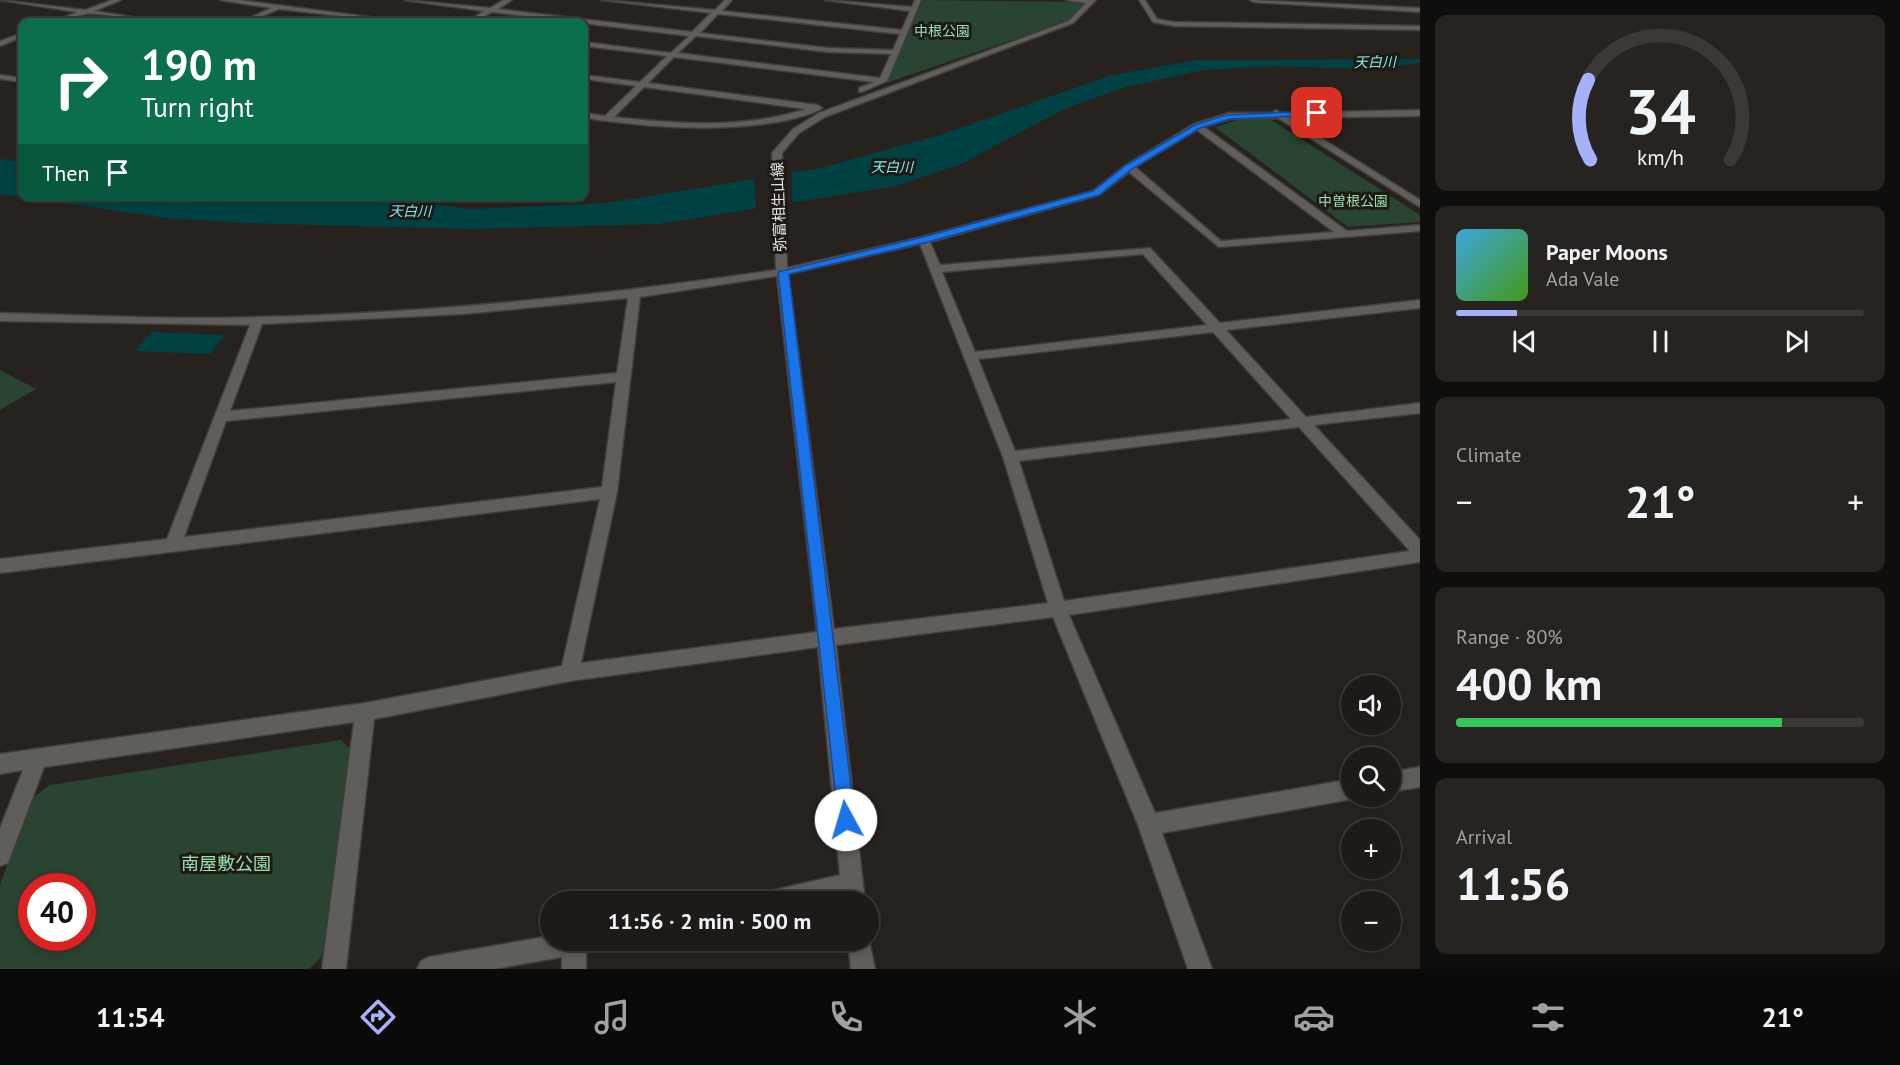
<!DOCTYPE html>
<html lang="en">
<head>
<meta charset="utf-8">
<style>
  body { margin:0; font-family:"PT Sans","Noto Sans JP",sans-serif; background:#262320; color:#f1f3f6; height:100vh; display:flex; flex-direction:column; font-size:22px; white-space:nowrap }
  * { box-sizing:border-box; margin:0 }
  p { font-size:20px; color:#a1a1a1 }
  .icon { flex:none; width:33px; height:33px; fill:none; stroke:currentColor; stroke-width:2; stroke-linecap:round; stroke-linejoin:round }
  .map { position:relative; flex:1; overflow:hidden }
  .panel { display:flex; flex-direction:column; gap:15px; padding:15px; background:#100e0d; width:480px }
  .panel>* { flex:none }
  .hud { position:absolute; left:18px; top:18px; width:570px; height:183px; border-radius:12px; box-shadow:0 3px 9px #0003,0 0 0 2px #3c3836; background:#0b6e4f; color:#fff; overflow:hidden }
  .buttons { position:absolute; left:1341px; top:675px; display:grid; gap:12px }
  .buttons a { display:grid; place-items:center; width:60px; height:60px; border-radius:50%; background:#1e1a17; box-shadow:0 3px 9px #0003,0 0 0 2px #3c3836; font-size:30px }
  .speed { position:absolute; left:18px; top:873px; display:flex; gap:12px; font-size:30px; font-weight:700; text-align:center }
  .speed>* { display:grid; place-content:center; width:78px; height:78px; border-radius:50%; background:#1e1a17; box-shadow:0 3px 9px #0003,0 0 0 2px #3c3836; line-height:1 }
  .speed .limit { border:9px solid #d22; background:#fff; color:#111 }
  .pin { position:absolute; display:grid; place-items:center; width:51px; height:51px; color:#fff; margin:-26px; border-radius:12px; box-shadow:0 3px 9px #0006 }
  .me { position:absolute; width:66px; margin:-33px; rotate:354deg; stroke-linejoin:round; filter:drop-shadow(0 0 4px #0008) }
  .turn { display:flex; align-items:center; gap:21px; height:126px; padding:0 24px; font-size:27px }
  .turn .icon { width:78px; height:78px; stroke-width:2.5 }
  .turn b { display:block; font-size:42px; line-height:51px }
  .then { display:flex; align-items:center; height:57px; padding:0 24px; background:#0003; gap:12px; font-size:22px }
  .big { font-size:45px; font-weight:800; line-height:1.1 }
  .panel .card { flex:1; display:flex; flex-direction:column; justify-content:center; gap:9px; min-width:0; padding:0 21px; border-radius:12px; background:#262320 }
  .panel .dial { align-items:center; gap:0 }
  .dial svg { height:156px; overflow:visible; fill:none; stroke:#3c3836; stroke-width:7; stroke-linecap:round; text-anchor:middle }
  .dial text { fill:#f1f3f6; stroke:none }
  .song { display:flex; align-items:center; gap:18px }
  .cover { width:72px; height:72px; border-radius:9px; background:linear-gradient(135deg,hsl(200 70% 55%),hsl(100 70% 35%)) }
  .played { height:6px; border-radius:3px; background:linear-gradient(90deg,#a6b1fc 15%,#3c3836 15%) }
  .keys { display:flex; justify-content:space-around; direction:ltr }
  .heat { display:flex; justify-content:space-between; align-items:center; font-size:33px; direction:ltr }
  .charge { height:9px; border-radius:4px; background:linear-gradient(90deg,#34c759 80%,#3c3836 0) }
  .trip { position:absolute; left:540px; top:891px; width:339px; height:60px; border-radius:30px; background:#1e1a17; box-shadow:0 3px 9px #0003,0 0 0 2px #3c3836; font-weight:800; line-height:60px; text-align:center }
  .dock { display:flex; height:96px; justify-content:space-around; align-items:center; background:#0c0a09; color:#a1a1a1 }
  .dock .icon { width:42px; height:42px }
  .dock .on { color:#a6b1fc }
  .dock b { font-size:27px; color:#f1f3f6 }
  main { display:flex; flex:1; min-height:0 }
  .map>svg:first-child { display:block }
</style>
</head>
<body>
<main>
<div class="map">
<svg width="1420" height="969" viewBox="0 0 1420 969">
  <rect width="100%" height="100%" fill="#28221f"/>
  <g fill="#294431" fill-rule="evenodd">
    <polygon points="921,0 1087,2 1068,21 886,83 896,53"/>
    <polygon points="1270,119 1420,215 1420,222 1348,227 1215,127 1239,120"/>
    <polygon points="0,370 36,389 0,410"/>
    <path d="M341,740L350,749L322,956L309,969H0V885L31,799L50,785ZM32,886H82V938H32Z"/>
  </g>
  <g fill="#004243">
    <polygon points="1420,59 1420,63 1366,69 1272,66 1205,70 1125,87 1064,109 961,164 895,186 660,224 469,229 247,223 166,218 0,194 0,159 22,162 22,196 365,196 471,209 606,203 820,168 940,135 1112,75 1198,60"/>
    <polygon points="151,332 225,335 210,354 135,351"/>
  </g>
  <polygon fill="#28221f" points="791,170 793,205 756,211 754,176"/>
  <g fill="none" stroke-linecap="round" stroke-linejoin="round">
    <defs>
      <g id="minor">
        <path d="M0,0L85,10L112,0H121L94,11L164,22C140,25 106,11 85,14C74,16 66,22 54,22L77,12Z"/>
        <polygon points="220,0 239,0 408,22 392,22 279,9 249,22 241,22 271,8"/>
        <path d="M404,0L490,8L504,0H512L498,9L692,32L711,13L602,0L715,10L725,0H732L722,11L902,30L910,11L825,0L912,7L915,0H921L887,81L862,92H859V88L874,82L674,57L648,83L818,105L822,108C812,115 795,118 783,121C717,133 649,127 584,118V113L605,116L636,86L584,79V75L640,82L667,56L584,46V42L671,53L689,36L492,12L474,22H467L484,11ZM718,14L900,34L893,50L828,48L700,33ZM696,36L828,52L891,54L880,78L678,53ZM644,87L806,109C744,129 677,124 614,117Z"/>
        <path d="M1066,0H1096L1073,23L825,117L799,133L782,153L787,268L922,237L1093,191L1126,165L1194,124L1229,113H1272L1276,110L1281,113L1420,110V116L1289,118L1420,200V207L1278,118L1230,119L1204,127L1347,231L1420,225V231L1219,247L1129,172L1099,195L930,242L940,265L1150,248L1220,323L1420,300V308L1226,330L1306,417L1420,403V413L1314,425L1420,540V562L1069,615L1155,813L1352,779V796H1358L1352,799L1162,833L1212,969H1188L1138,825L1053,617L836,645L865,902H843L842,896L820,902H759L762,894L770,891L840,875L818,647L570,681L374,719L346,969H322L354,722L44,767L8,863L0,866V828L23,770L0,774V754L365,703L562,666L600,499L0,573V559L167,539L250,325L0,321V313C86,315 172,320 258,317C432,313 605,295 776,270L772,153L793,129L819,113L1069,21L1086,3ZM1197,130L1334,232L1221,241L1135,167ZM920,244L1003,457L1048,603L834,629L788,274ZM1143,254L1207,325L975,352L942,272ZM777,276L817,632L581,663L617,492L640,297ZM628,298L617,373L230,411L262,324L463,314ZM1213,332L1291,419L1015,451L978,359ZM616,382L602,487L184,537L226,421ZM1299,427L1410,551L1064,601L1019,461Z"/>
        <polygon points="1139,0 1145,0 1157,19 1174,22 1420,26 1420,30 1174,26 1153,22"/>
        <polygon points="1250,0 1420,8 1420,12 1253,2"/>
        <polygon points="22,33 22,37 0,46 0,41"/>
        <polygon points="0,75 22,78 22,82 0,79"/>
        <polygon points="1420,767 1420,787 1390,792 1390,772"/>
        <polygon points="868,935 875,969 851,969 848,940 868,940"/>
        <polygon points="550,936 550,940 602,940 599,948 586,952 586,969 562,969 562,957 494,969 417,969 421,961 429,957"/>
      </g>
    </defs>
    <use href="#minor" stroke="#433d3a" stroke-width="3"/>
    <use href="#minor" fill="#5f5e5b" fill-rule="evenodd"/>
  </g>
  <polygon fill="#1a73e8" stroke="#114b97" stroke-width="1.5" points="1317,111 1320,115 1230,119 1200,128 1132,169 1099,195 928,242 789,274 855,820 852,826 846,829 839,826 778,272 923,237 1093,191 1126,165 1195,125 1226,115"/>
  <g text-anchor="middle" stroke-width="6" stroke-linejoin="round" paint-order="stroke">
    <g font-size="14" fill="#95e0ac" stroke="#1e1915">
      <text x="942" y="36">中根公園</text>
      <text x="1353" y="206">中曽根公園</text>
    </g>
    <g font-size="14" font-style="italic" fill="#7ceeed" stroke="#1e1915">
      <text transform="translate(1375 62) rotate(-1)" y="5">天白川</text>
      <text x="892" y="172">天白川</text>
      <text transform="translate(410 211) rotate(1)" y="5">天白川</text>
    </g>
    <g font-size="15" fill="#e8e5e2" stroke="#1e1915">
      <text transform="translate(779 207) rotate(-92)" y="5">弥富相生山線</text>
    </g>
    <g font-size="18" fill="#95e0ac" stroke="#1e1915">
      <text x="226" y="870">南屋敷公園</text>
    </g>
  </g>
</svg>
<div class="buttons">
<a><svg class="icon" aria-label="sound" viewBox="0 0 24 24"><path d="M4 9h4l5-4v14l-5-4H4zM17 9q2 3 0 6"/></svg></a>
<a><svg class="icon" aria-label="search" viewBox="0 0 24 24"><circle cx="10" cy="10" r="6"/><path d="M15 15l6 6"/></svg></a>
<a>+</a>
<a>−</a>
</div>
<div class="speed"><div class="limit">40</div></div>
<div class="pin" style="left:1317px;top:113px;background:#d93025"><svg class="icon" aria-label="arrive" viewBox="0 0 24 24"><path d="M6 21V4h12l-3 4 3 4H6"/></svg></div>
<svg class="me" style="left:846px;top:820px" viewBox="-20 -20 40 40"><circle r="19" fill="#fff"/><path d="M0-13L10 11 0 6-10 11z" fill="#1a73e8"/></svg>
<div class="trip">11:56 · 2 min · 500 m</div>
<div class="hud">
<div class="turn"><svg class="icon" aria-label="right" viewBox="0 0 24 24"><path d="M7 20v-9h11M14 6l5 5-5 5"/></svg><div><b>190 m</b>Turn right</div></div>
<div class="then">Then<svg class="icon" aria-label="arrive" viewBox="0 0 24 24"><path d="M6 21V4h12l-3 4 3 4H6"/></svg></div>
</div>
</div>
<section class="panel">
<div class="card dial"><svg viewBox="0 0 100 80">
<path d="M14 69A42 42 0 1 1 86 69"/>
<path d="M14 69A42 42 0 0 1 13 28" stroke="#a6b1fc"/>
<text x="50" y="56" font-size="32" font-weight="700">34</text>
<text x="50" y="72" font-size="11">km/h</text>
</svg></div>
<div class="card">
<div class="song"><i class="cover"></i><div><b>Paper Moons</b><p>Ada Vale</p></div></div>
<div class="played"></div>
<div class="keys"><svg class="icon" aria-label="previous" viewBox="0 0 24 24"><path d="M18 5L8 12l10 7zM5 5v14"/></svg><svg class="icon" aria-label="pause" viewBox="0 0 24 24"><path d="M8 5v14M16 5v14"/></svg><svg class="icon" aria-label="next" viewBox="0 0 24 24"><path d="M6 5l10 7-10 7zM19 5v14"/></svg></div>
</div>
<div class="card"><p>Climate</p>
<div class="heat"><a>−</a><b class="big">21°</b><a>+</a></div>
</div>
<div class="card"><p>Range · 80%</p><b class="big">400 km</b><div class="charge"></div></div>
<div class="card"><p>Arrival</p><b class="big">11:56</b></div>
</section>
</main>
<nav class="dock">
<b>11:54</b>
<svg class="icon on" aria-label="directions" viewBox="0 0 24 24"><path d="M12 3l9 9-9 9-9-9zM9 14v-3h6M13 9l2 2-2 2"/></svg>
<svg class="icon" aria-label="music" viewBox="0 0 24 24"><path d="M9 18V5l10-2v13"/><circle cx="6" cy="18" r="3"/><circle cx="16" cy="16" r="3"/></svg>
<svg class="icon" aria-label="phone" viewBox="0 0 24 24"><path d="M5 4h4l2 5-3 2q2 4 5 5l2-3 5 2v4C11 20 4 13 5 4z"/></svg>
<svg class="icon" aria-label="climate" viewBox="0 0 24 24"><path d="M12 3v18M4 7l16 10M4 17L20 7"/></svg>
<svg class="icon" aria-label="car" viewBox="0 0 24 24"><path d="M5 17H2v-5l4-1 3-4h7l3 4 3 1v5h-3M9 17h6M6 11h13"/><circle cx="7" cy="17" r="2"/><circle cx="17" cy="17" r="2"/></svg>
<svg class="icon" aria-label="filters" viewBox="0 0 24 24"><path d="M4 7h16M4 17h16"/><circle cx="9" cy="7" r="2"/><circle cx="15" cy="17" r="2"/></svg>
<b>21°</b>
</nav>
</body>
</html>
